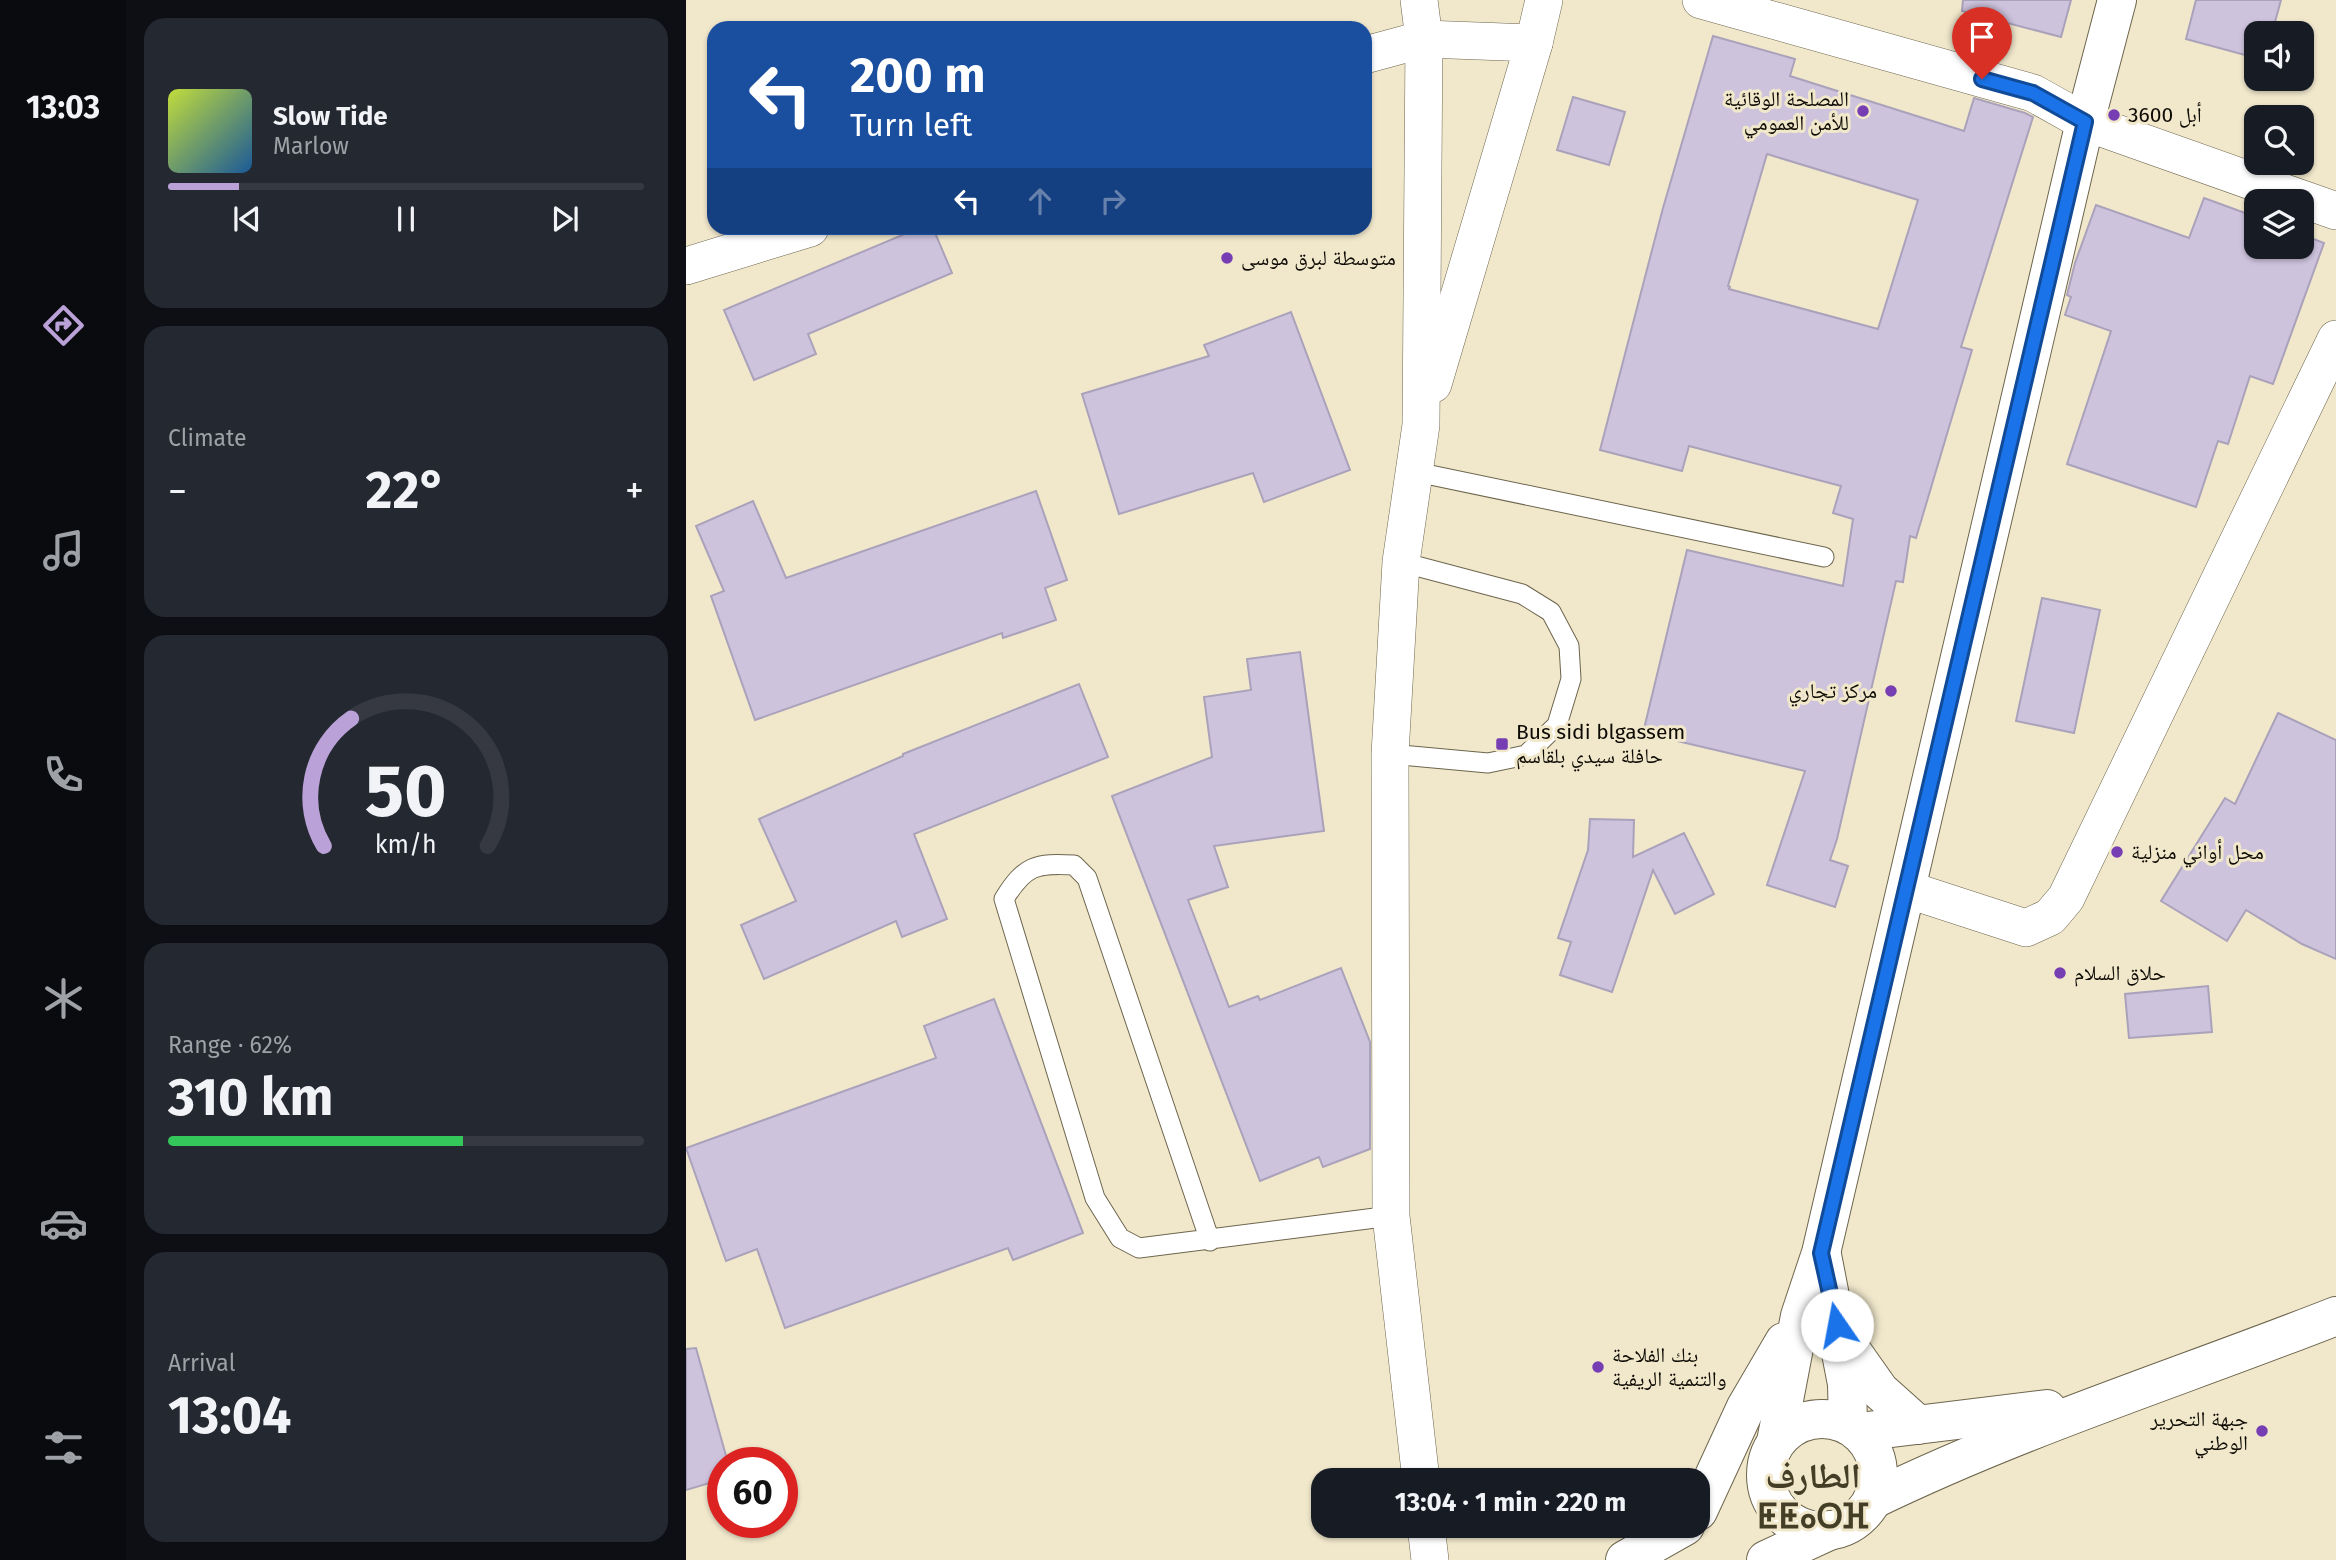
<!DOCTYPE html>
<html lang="en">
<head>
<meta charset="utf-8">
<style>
  body { margin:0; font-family:"Fira Sans","Noto Naskh Arabic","Noto Sans Tifinagh",sans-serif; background:#242831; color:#f1f3f6; height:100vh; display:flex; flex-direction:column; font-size:26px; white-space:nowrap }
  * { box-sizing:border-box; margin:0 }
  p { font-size:23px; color:#9ea1a6 }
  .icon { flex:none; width:38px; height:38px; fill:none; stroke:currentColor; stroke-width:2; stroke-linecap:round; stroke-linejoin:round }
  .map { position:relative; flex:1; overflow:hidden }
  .drawer { display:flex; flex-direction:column; gap:18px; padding:18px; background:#0d0f14; width:560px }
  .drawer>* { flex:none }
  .banner { position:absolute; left:21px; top:21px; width:665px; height:214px; border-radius:21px; box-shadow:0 2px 5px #0004; background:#1a4fa0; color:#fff; overflow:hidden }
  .controls { position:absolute; left:1558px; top:21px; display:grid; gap:14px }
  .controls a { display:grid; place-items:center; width:70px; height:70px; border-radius:14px; background:#171b24; box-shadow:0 2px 5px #0004; font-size:35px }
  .speed { position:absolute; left:21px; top:1447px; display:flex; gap:14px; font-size:35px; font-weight:700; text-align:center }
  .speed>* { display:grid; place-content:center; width:91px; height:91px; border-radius:50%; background:#171b24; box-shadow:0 2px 5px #0004; line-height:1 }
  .speed .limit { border:10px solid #d22; background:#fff; color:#111 }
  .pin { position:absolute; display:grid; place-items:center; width:60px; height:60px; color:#fff; margin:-72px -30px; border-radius:50% 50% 50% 0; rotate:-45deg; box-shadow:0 0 7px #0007 }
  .pin .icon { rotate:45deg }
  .me { position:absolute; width:77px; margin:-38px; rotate:348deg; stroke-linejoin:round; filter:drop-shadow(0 0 5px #0008) }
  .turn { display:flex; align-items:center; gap:24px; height:147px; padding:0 28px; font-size:32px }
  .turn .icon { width:91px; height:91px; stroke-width:2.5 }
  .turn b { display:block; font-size:49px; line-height:60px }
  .lanes { display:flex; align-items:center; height:66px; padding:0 28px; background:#0003; justify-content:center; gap:35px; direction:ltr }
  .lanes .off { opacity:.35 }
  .big { font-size:52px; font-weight:700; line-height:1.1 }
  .drawer .widget { flex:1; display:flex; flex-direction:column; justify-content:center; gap:10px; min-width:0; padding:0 24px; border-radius:21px; background:#242831 }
  .drawer .dial { align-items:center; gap:0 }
  .dial svg { height:182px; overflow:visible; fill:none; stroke:#363941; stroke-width:7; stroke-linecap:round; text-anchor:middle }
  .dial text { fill:#f1f3f6; stroke:none }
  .song { display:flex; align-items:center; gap:21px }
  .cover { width:84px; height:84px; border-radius:10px; background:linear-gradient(135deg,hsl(70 70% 55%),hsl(210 70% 35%)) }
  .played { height:7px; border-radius:4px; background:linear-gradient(90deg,#baa1d7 15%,#363941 15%) }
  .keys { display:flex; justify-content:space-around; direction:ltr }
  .heat { display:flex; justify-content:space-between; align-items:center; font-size:38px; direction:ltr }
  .charge { height:10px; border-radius:5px; background:linear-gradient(90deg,#34c759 62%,#363941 0) }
  .trip { position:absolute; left:625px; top:1468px; width:399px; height:70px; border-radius:21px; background:#171b24; box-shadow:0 2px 5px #0004; font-weight:700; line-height:70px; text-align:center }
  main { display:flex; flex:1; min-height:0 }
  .dock { display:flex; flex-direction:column; width:126px; justify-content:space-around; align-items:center; background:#090b0e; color:#9ea1a6 }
  .dock .icon { width:49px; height:49px }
  .dock .selected { color:#baa1d7 }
  .dock b { font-size:32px; color:#f1f3f6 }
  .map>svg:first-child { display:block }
</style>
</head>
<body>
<main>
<nav class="dock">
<b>13:03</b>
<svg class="icon selected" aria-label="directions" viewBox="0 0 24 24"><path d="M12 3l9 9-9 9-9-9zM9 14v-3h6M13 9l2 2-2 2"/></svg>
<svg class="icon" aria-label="music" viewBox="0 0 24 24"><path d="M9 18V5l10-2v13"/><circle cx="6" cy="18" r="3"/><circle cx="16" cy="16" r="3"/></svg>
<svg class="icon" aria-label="phone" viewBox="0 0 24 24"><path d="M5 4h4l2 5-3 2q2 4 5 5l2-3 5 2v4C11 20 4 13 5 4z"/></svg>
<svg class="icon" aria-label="climate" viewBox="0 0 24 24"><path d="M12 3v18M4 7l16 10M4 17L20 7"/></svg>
<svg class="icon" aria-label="car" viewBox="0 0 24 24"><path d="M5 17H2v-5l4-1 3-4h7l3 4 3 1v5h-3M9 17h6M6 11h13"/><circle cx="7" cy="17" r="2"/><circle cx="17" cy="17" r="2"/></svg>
<svg class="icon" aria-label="filters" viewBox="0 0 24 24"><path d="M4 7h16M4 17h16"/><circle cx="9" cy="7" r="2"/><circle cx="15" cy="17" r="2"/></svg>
</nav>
<section class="drawer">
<div class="widget">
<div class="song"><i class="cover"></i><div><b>Slow Tide</b><p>Marlow</p></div></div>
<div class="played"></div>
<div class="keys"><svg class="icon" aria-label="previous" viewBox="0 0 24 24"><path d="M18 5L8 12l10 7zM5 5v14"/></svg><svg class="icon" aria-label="pause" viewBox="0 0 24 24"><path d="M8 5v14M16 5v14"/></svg><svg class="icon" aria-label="next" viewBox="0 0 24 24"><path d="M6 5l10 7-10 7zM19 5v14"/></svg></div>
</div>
<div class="widget"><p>Climate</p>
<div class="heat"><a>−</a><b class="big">22°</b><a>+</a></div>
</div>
<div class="widget dial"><svg viewBox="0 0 100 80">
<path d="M14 69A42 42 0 1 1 86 69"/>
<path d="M14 69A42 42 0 0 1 26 13" stroke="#baa1d7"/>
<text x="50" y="56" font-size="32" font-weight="700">50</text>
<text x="50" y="72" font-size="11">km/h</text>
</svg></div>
<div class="widget"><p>Range · 62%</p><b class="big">310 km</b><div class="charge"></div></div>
<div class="widget"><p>Arrival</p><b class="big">13:04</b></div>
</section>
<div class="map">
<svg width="1650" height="1560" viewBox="0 0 1650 1560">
  <rect width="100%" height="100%" fill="#f1e8cc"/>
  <g fill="#cdc3dd" stroke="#aaa1ba" stroke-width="2" fill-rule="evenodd">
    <polygon points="1277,0 1385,0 1375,37 1276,11"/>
    <polygon points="1510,0 1595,0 1586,33 1570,33 1570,58 1500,39"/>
    <path d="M1027,36L1109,59L1104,76L1278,131L1288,98L1339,113L1347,117L1275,347L1286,350L1230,538L1224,536L1217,582L1210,581L1151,839L1144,860L1162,866L1149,907L1081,885L1119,771L957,733L1001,550L1157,586L1167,519L1147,513L1155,486L1003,446L996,471L914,450L977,208ZM1081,154L1232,200L1192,329L1043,289L1044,287L1042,286Z"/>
    <polygon points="887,97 939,112 923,165 871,150"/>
    <polygon points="1518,198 1570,217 1570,247 1615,247 1615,234 1638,243 1587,384 1564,376 1542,444 1532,441 1510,507 1381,464 1425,331 1379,315 1385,297 1381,295 1389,263 1410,205 1503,238"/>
    <polygon points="233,228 247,228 266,273 122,334 130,354 68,380 38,310"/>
    <polygon points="605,312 664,470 578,502 567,473 433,514 396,394 523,356 518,345"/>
    <polygon points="350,491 381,580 359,588 370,620 317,638 316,633 69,720 25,596 38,591 10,526 67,501 100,578"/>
    <polygon points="1356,598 1414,610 1388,733 1330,721"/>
    <polygon points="614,652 638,831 528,846 542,887 502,900 543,1007 572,996 574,1000 655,968 684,1042 684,1149 637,1167 633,1157 574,1181 426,796 526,757 518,697 565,690 561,659"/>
    <polygon points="393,684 422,757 228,834 261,919 216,937 210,921 78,979 55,925 110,901 73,819 217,756 217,754"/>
    <polygon points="1592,713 1650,740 1650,959 1616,944 1560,910 1541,941 1475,901 1539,798 1549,804"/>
    <polygon points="904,819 948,820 947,857 998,833 1028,894 989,914 967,870 926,992 874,975 885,942 872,938 902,850"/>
    <polygon points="1522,986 1526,1032 1443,1038 1439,994"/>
    <polygon points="308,999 397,1233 327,1260 322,1248 99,1328 71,1249 40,1261 0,1148 250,1058 238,1026"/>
    <polygon points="10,1348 42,1463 37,1463 37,1479 0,1490 0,1349"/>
  </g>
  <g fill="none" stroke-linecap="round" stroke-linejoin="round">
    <defs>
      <g id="service">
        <polyline points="730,472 1138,557"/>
        <polyline points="704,754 802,763 840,755 871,725 885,679 883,646 865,612 836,594 715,562"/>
        <path d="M524,1241L401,878L388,865C350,863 339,865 318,899L409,1198L434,1238L453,1248L705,1216"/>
      </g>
      <g id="minor">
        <polyline points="733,0 738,39 735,425 715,562 704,754 705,1216 735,1480"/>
        <polyline points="1015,0 1347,93 1399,122 1650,211"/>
        <polyline points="848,43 858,0"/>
        <polyline points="679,55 738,39 848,43 747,384"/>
        <polyline points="0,266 124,228"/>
        <polyline points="1220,889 1340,928 1364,917 1380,898 1650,339"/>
        <polyline points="740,1526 744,1560"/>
      </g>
      <g id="primary">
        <polyline points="1136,1255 1161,1384 1162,1425"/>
        <polyline points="1158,1340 1194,1391 1232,1425"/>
        <circle cx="1136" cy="1475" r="56"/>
        <polyline points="1173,1432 1361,1409"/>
        <polyline points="1090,1442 1114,1316 1135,1253 1399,122 1431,0"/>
        <path d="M1186,1500C1336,1427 1495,1377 1650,1316"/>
        <polyline points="1012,1511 1060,1407 1098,1342"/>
        <polyline points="939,1560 999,1526"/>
        <polyline points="1080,1560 1145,1530"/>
      </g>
    </defs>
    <use href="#service" stroke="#6d654d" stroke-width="21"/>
    <use href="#minor" stroke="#6d654d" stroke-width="38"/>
    <use href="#primary" stroke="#6d654d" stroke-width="40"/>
    <use href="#service" stroke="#fff" stroke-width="19"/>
    <use href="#minor" stroke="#fff" stroke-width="37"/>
    <use href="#primary" stroke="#fff" stroke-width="38"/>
  </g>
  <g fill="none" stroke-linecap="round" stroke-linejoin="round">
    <defs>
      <polyline id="route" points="1151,1325 1135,1253 1399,122 1347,93 1296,79"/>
    </defs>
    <use href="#route" stroke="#114b97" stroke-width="18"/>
    <use href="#route" stroke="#1a73e8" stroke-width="12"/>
  </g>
  <g fill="#773db2" stroke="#f1e8cc" stroke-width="2.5">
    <circle cx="1177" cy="111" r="7"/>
    <circle cx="1428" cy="115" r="7"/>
    <circle cx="541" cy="258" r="7"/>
    <circle cx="1205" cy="691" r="7"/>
    <rect x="809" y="737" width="14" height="14" rx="3.5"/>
    <circle cx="1431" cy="852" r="7"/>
    <circle cx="1374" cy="973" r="7"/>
    <circle cx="912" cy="1367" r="7"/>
    <circle cx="1576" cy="1431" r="7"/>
  </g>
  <g text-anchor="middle" stroke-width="6" stroke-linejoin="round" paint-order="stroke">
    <g font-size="21" fill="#0e0b04" stroke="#f1e8cc" text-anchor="start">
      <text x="1163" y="106" text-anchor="end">المصلحة الوقائية<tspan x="1163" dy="24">للأمن العمومي</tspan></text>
      <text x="1442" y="122">أبل 3600</text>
      <text x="555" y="265">متوسطة لبرق موسى</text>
      <text x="1191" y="698" text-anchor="end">مركز تجاري</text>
      <text x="830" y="739">Bus sidi blgassem<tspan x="830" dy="24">حافلة سيدي بلقاسم</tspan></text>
      <text x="1445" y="859">محل أواني منزلية</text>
      <text x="1388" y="980">حلاق السلام</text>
      <text x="926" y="1362">بنك الفلاحة<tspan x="926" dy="24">والتنمية الريفية</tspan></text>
      <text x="1562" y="1426" text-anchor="end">جبهة التحرير<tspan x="1562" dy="24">الوطني</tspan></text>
    </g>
    <g font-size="35" font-weight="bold" fill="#453e27" stroke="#f1e8cc">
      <text x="1127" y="1488">الطارف<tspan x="1127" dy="40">ⵟⵟⴰⵔⴼ</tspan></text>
    </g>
  </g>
</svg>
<div class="controls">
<a><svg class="icon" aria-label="sound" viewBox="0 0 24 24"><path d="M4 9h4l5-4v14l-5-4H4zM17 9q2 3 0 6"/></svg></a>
<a><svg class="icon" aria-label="search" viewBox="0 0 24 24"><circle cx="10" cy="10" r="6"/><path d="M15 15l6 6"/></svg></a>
<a><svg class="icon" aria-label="layers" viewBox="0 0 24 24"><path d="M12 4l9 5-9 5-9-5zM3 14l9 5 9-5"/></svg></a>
</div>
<div class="speed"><div class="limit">60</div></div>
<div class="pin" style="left:1296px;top:79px;background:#d93025"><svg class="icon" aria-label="arrive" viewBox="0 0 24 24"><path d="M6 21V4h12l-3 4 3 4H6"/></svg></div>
<svg class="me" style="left:1151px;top:1325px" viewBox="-20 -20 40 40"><circle r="19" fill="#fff"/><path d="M0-13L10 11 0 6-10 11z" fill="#1a73e8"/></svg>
<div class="trip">13:04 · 1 min · 220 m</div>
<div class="banner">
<div class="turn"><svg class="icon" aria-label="left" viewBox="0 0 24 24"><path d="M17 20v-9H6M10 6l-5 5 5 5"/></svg><div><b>200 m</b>Turn left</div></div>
<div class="lanes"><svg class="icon" aria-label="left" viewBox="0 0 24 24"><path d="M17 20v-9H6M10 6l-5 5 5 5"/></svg><svg class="icon off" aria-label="ahead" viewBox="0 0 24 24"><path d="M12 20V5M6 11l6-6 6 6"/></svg><svg class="icon off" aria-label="right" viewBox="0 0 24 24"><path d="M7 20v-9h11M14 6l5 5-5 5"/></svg></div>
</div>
</div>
</main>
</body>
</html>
